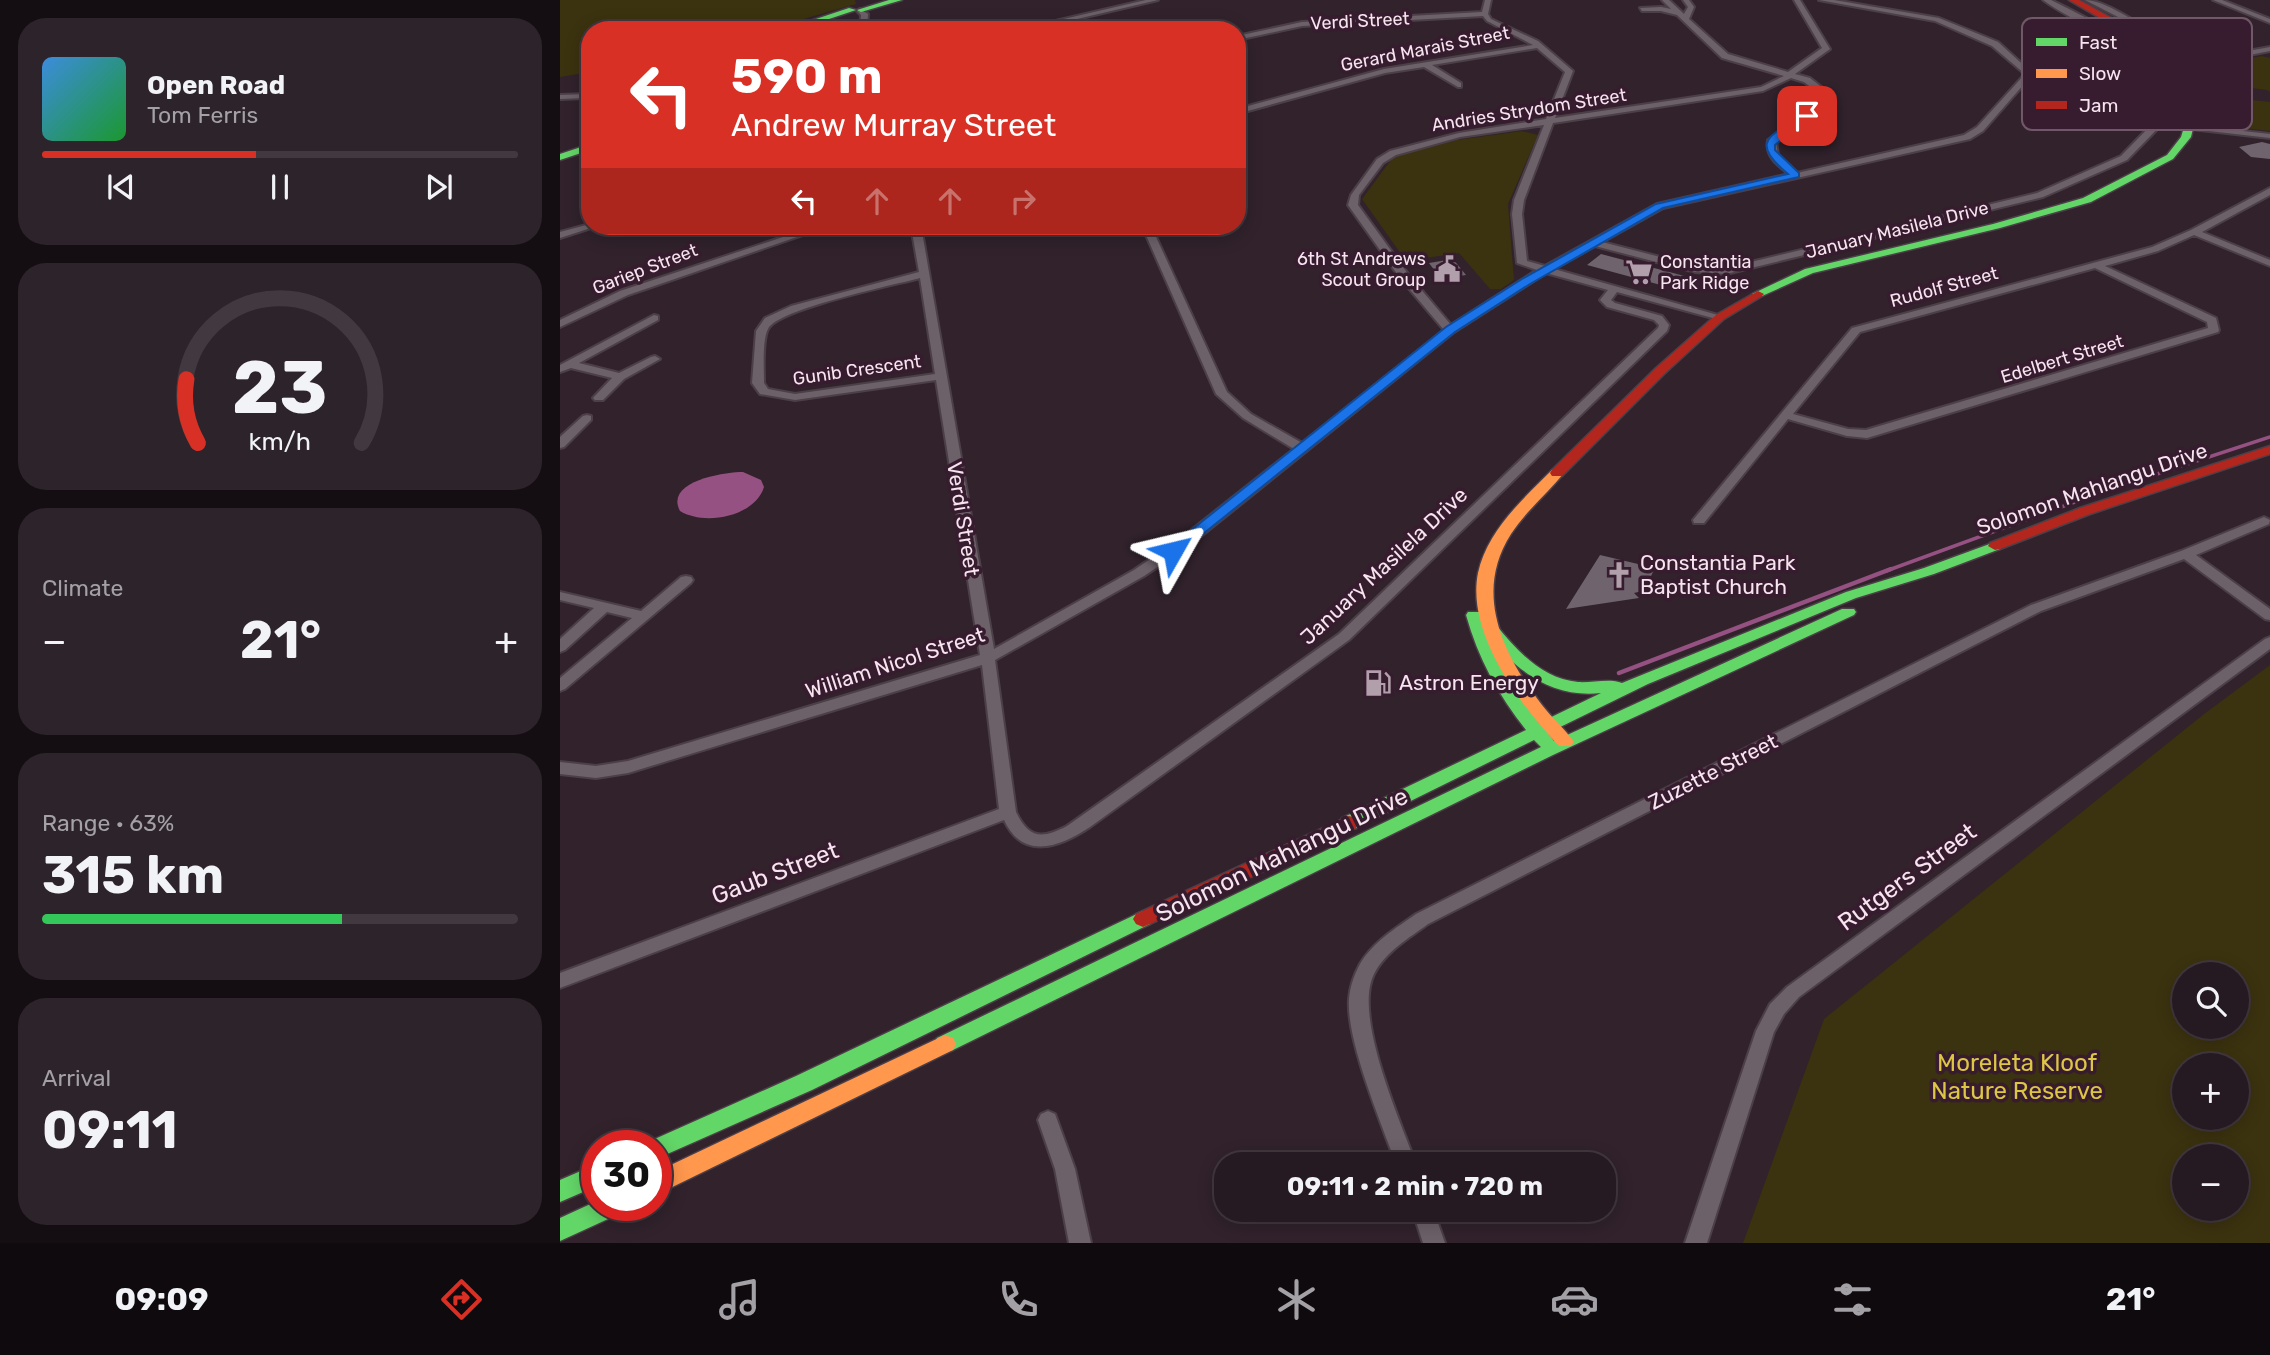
<!DOCTYPE html>
<html lang="en">
<head>
<meta charset="utf-8">
<style>
  body { margin:0; font-family:Rubik,sans-serif; background:#2d232a; color:#f1f3f6; height:100vh; display:flex; flex-direction:column; font-size:26px; white-space:nowrap }
  * { box-sizing:border-box; margin:0 }
  p { font-size:23px; color:#a3a1a5 }
  .icon { flex:none; width:38px; height:38px; fill:none; stroke:currentColor; stroke-width:2; stroke-linecap:round; stroke-linejoin:round }
  .map { position:relative; flex:1; overflow:hidden }
  .sheet { display:flex; flex-direction:column; gap:18px; padding:18px; background:#140e12; width:560px }
  .sheet>* { flex:none }
  .top-card { position:absolute; left:21px; top:21px; width:665px; height:214px; border-radius:28px; box-shadow:0 4px 18px #0003,0 0 0 2px #42383f; background:#d93025; color:#fff; overflow:hidden }
  .controls { position:absolute; left:1612px; top:962px; display:grid; gap:14px }
  .controls a { display:grid; place-items:center; width:77px; height:77px; border-radius:50%; background:#251a21; box-shadow:0 4px 18px #0003,0 0 0 2px #42383f; font-size:35px }
  .speed { position:absolute; left:21px; top:1130px; display:flex; gap:14px; font-size:35px; font-weight:700; text-align:center }
  .speed>* { display:grid; place-content:center; width:91px; height:91px; border-radius:50%; background:#251a21; box-shadow:0 4px 18px #0003,0 0 0 2px #42383f; line-height:1 }
  .speed .limit { border:10px solid #d22; background:#fff; color:#111 }
  .pin { position:absolute; display:grid; place-items:center; width:60px; height:60px; color:#fff; margin:-30px; border-radius:14px; box-shadow:0 4px 10px #0006 }
  .me { position:absolute; width:77px; margin:-38px; rotate:53deg; stroke-linejoin:round; filter:drop-shadow(0 0 5px #0008) }
  .turn { display:flex; align-items:center; gap:24px; height:147px; padding:0 35px; font-size:32px }
  .turn .icon { width:91px; height:91px; stroke-width:2.5 }
  .turn b { display:block; font-size:49px; line-height:60px }
  .lanes { display:flex; align-items:center; height:66px; padding:0 35px; background:#0003; justify-content:center; gap:35px; direction:ltr }
  .lanes .off { opacity:.35 }
  .big { font-size:52px; font-weight:700; line-height:1.1 }
  .sheet .tile { flex:1; display:flex; flex-direction:column; justify-content:center; gap:10px; min-width:0; padding:0 24px; border-radius:28px; background:#2d232a }
  .sheet .dial { align-items:center; gap:0 }
  .dial svg { height:182px; overflow:visible; fill:none; stroke:#42383f; stroke-width:7; stroke-linecap:round; text-anchor:middle }
  .dial text { fill:#f1f3f6; stroke:none }
  .song { display:flex; align-items:center; gap:21px }
  .cover { width:84px; height:84px; border-radius:10px; background:linear-gradient(135deg,hsl(210 70% 55%),hsl(130 70% 35%)) }
  .played { height:7px; border-radius:4px; background:linear-gradient(90deg,#d93025 45%,#42383f 45%) }
  .keys { display:flex; justify-content:space-around; direction:ltr }
  .heat { display:flex; justify-content:space-between; align-items:center; font-size:38px; direction:ltr }
  .charge { height:10px; border-radius:5px; background:linear-gradient(90deg,#34c759 63%,#42383f 0) }
  .trip { position:absolute; left:654px; top:1152px; width:402px; height:70px; border-radius:28px; background:#251a21; box-shadow:0 4px 18px #0003,0 0 0 2px #42383f; font-weight:700; line-height:70px; text-align:center }
  .tabs { display:flex; height:112px; justify-content:space-around; align-items:center; background:#0f0a0d; color:#a3a1a5 }
  .tabs .icon { width:49px; height:49px }
  .tabs .current { color:#d93025 }
  .tabs b { font-size:32px; color:#f1f3f6 }
  main { display:flex; flex:1; min-height:0 }
  .map>svg:first-child { display:block }
</style>
</head>
<body>
<main>
<section class="sheet">
<div class="tile">
<div class="song"><i class="cover"></i><div><b>Open Road</b><p>Tom Ferris</p></div></div>
<div class="played"></div>
<div class="keys"><svg class="icon" aria-label="previous" viewBox="0 0 24 24"><path d="M18 5L8 12l10 7zM5 5v14"/></svg><svg class="icon" aria-label="pause" viewBox="0 0 24 24"><path d="M8 5v14M16 5v14"/></svg><svg class="icon" aria-label="next" viewBox="0 0 24 24"><path d="M6 5l10 7-10 7zM19 5v14"/></svg></div>
</div>
<div class="tile dial"><svg viewBox="0 0 100 80">
<path d="M14 69A42 42 0 1 1 86 69"/>
<path d="M14 69A42 42 0 0 1 9 41" stroke="#d93025"/>
<text x="50" y="56" font-size="32" font-weight="700">23</text>
<text x="50" y="72" font-size="11">km/h</text>
</svg></div>
<div class="tile"><p>Climate</p>
<div class="heat"><a>−</a><b class="big">21°</b><a>+</a></div>
</div>
<div class="tile"><p>Range · 63%</p><b class="big">315 km</b><div class="charge"></div></div>
<div class="tile"><p>Arrival</p><b class="big">09:11</b></div>
</section>
<div class="map">
<svg width="1710" height="1243" viewBox="0 0 1710 1243">
  <rect width="100%" height="100%" fill="#31222c"/>
  <g fill="#3b320f" fill-rule="evenodd">
    <polygon points="0,0 295,0 296,4 205,30 30,30 30,72 0,77"/>
    <polygon points="1702,56 1710,58 1710,92 1707,90 1691,88 1679,60"/>
    <polygon points="1665,97 1710,102 1710,131 1674,127"/>
    <polygon points="962,131 978,135 948,204 954,280 941,289 930,289 899,253 846,261 802,199 833,157 897,140"/>
    <path d="M1710,665V1243H1183L1264,1019L1644,714ZM1624,975H1676V1027H1624ZM1624,1066H1676V1118H1624ZM1624,1157H1676V1209H1624Z"/>
  </g>
  <path fill="#955181" d="M183,472L201,480L204,487C195,517 144,526 120,511C104,481 165,472 183,472Z"/>
  <g fill="none" stroke-linecap="round" stroke-linejoin="round">
    <polyline stroke="#955181" stroke-width="3.5" points="1326,571 1545,491 1710,437"/>
    <polyline stroke="#955181" stroke-width="4.5" points="1059,673 1331,569"/>
  </g>
  <g fill="#6f636d">
    <polygon points="1702,142 1710,144 1710,159 1691,157 1679,147"/>
    <polygon points="1041,254 1132,278 1119,290 1027,265"/>
    <polygon points="893,259 906,275 881,279 869,263"/>
    <polygon points="1040,555 1095,568 1088,582 1095,588 1074,593 1079,598 1006,609"/>
  </g>
  <g fill="none" stroke-linecap="round" stroke-linejoin="round">
    <defs>
      <g id="street">
        <polygon points="586,0 598,0 470,30 456,30"/>
        <path d="M925,0H931L928,14L931,19L978,41L1013,71L995,118L1201,87L1224,76L1162,58L1117,15L1101,11H1082L1080,8L1101,7L1111,9L1102,0H1109L1124,14L1128,7L1123,0H1129L1134,7L1129,19L1168,54L1228,72L1262,48L1234,0H1240L1270,49L1235,74L1250,78L1268,92L1269,102L1216,141L1218,155L1237,173L1404,135L1417,127L1465,74L1432,46L1375,21L1259,0H1274L1379,18L1438,42L1471,72L1579,66C1552,34 1515,23 1483,0H1491C1525,17 1564,35 1587,66L1626,62L1564,20L1525,0C1552,0 1609,45 1633,61L1710,47V51L1633,66L1590,70C1601,86 1607,103 1604,122L1567,160L1483,197L1166,274L1135,272L1035,246L994,269L1165,317L1160,320L1057,292L1051,300L1055,303L1102,316L1109,325L1107,331L789,640L530,827C500,847 463,861 444,820L0,988V973L439,809L422,665L68,773L36,778L0,774V762L36,766L68,761L420,655L376,380L235,400L200,394L192,383L196,331L205,318L231,306L359,272L351,226H361L434,649L574,570L620,539L734,449L683,418L656,394L582,226H591L667,392L691,414L742,443L884,330L840,278L788,205L791,195L817,159L830,151L899,133L986,119L1005,72L977,48L872,65L901,83V87H898L864,67L825,73L677,114V109L824,69L973,45L927,21L923,16L742,26L677,40V36L742,22L922,12ZM1583,71C1594,86 1597,100 1597,119L1561,156L1477,193L1166,268L1135,266L1042,242L1103,208L1410,139L1423,131L1471,76ZM1231,78L1244,82L1261,95V101L1208,140C1205,156 1217,165 1229,174L1097,204L985,266L967,261L962,214L964,200L993,123L1203,91ZM984,125L954,200L952,214L957,263L977,270L891,325L848,274L798,205L799,195L823,163L836,155L900,137ZM986,273L1048,290L1040,300L1047,307L1094,320L1099,325L1098,328L779,634L507,826C482,839 469,839 456,812L435,660L584,576L630,545L894,332ZM360,278L375,374L235,394L208,389L204,383C204,370 202,340 208,329C217,309 334,285 360,278Z"/>
        <polygon points="1653,0 1662,0 1710,19 1710,23"/>
        <polygon points="300,9 308,14 307,30 300,30 301,15 297,11"/>
        <polygon points="28,94 29,96 25,98 0,99 0,95"/>
        <polygon points="1620,124 1710,134 1710,138 1623,128 1620,128"/>
        <path d="M1710,188V195L1642,232L1710,260V266L1634,235L1598,251L1545,266L1656,318L1659,330L1658,332L1307,438L1287,436L1228,419L1144,523H1134L1133,520L1292,328L1592,247L1631,230ZM1535,268L1647,322L1648,328L1306,430L1288,429L1233,414L1300,332Z"/>
        <polygon points="30,224 30,226 37,226 0,238 0,232"/>
        <polygon points="209,226 219,226 231,234 256,226 269,226 68,295 0,327 0,320 60,291 223,237"/>
        <polygon points="94,315 98,316 98,320 19,363 59,373 91,357 95,356 100,359 64,379 43,400 35,400 33,398 52,378 11,368 0,372 0,365"/>
        <polygon points="27,415 31,416 31,420 4,447 0,448 0,437 23,416"/>
        <path d="M1704,517L1710,520L1709,524L1636,555L1710,609V620L1705,619L1624,559L1481,611L868,924C849,938 825,952 814,974C793,1016 840,1120 856,1164H836C821,1122 786,1040 789,999C790,987 794,975 800,964C813,942 836,928 856,914L1471,605L1621,551Z"/>
        <polygon points="126,576 131,577 133,580 131,583 5,689 0,691 0,678 72,618 47,612 5,650 0,652 0,639 34,608 0,600 0,592 81,611 121,577"/>
        <polygon points="1710,637 1710,649 1239,997 1224,1014 1214,1032 1147,1243 1125,1243 1196,1031 1210,1004 1227,987 1705,639"/>
        <polygon points="488,1111 495,1114 515,1169 531,1243 509,1243 495,1169 478,1120 481,1114"/>
        <polygon points="852,1209 873,1209 885,1243 863,1243"/>
      </g>
      <g id="fast">
        <polygon points="329,0 342,0 301,12 297,10"/>
        <polygon points="289,8 296,10 236,30 223,30"/>
        <polygon points="1600,53 1622,71 1634,92 1638,108 1631,137 1613,159 1531,202 1440,228 1253,273 1202,296 1192,294 1245,269 1433,224 1523,198 1607,155 1621,137 1630,108 1626,92 1616,74 1596,55"/>
        <polygon points="30,144 30,150 0,160 0,154"/>
        <path d="M1435,542L1440,543L1442,546L1440,549L1374,574L1296,598L1088,684L988,733L994,741L1282,609H1294L1296,612L1294,615L993,755L393,1050L385,1053L377,1050L374,1044L377,1038L981,747L974,740L796,828L789,830L782,828L780,823L782,818L966,730C938,695 918,658 906,615L908,612H920L925,627L937,626C958,652 983,679 1018,682C1032,683 1050,678 1062,683L1286,592L1364,568ZM929,637C959,673 993,698 1041,693L979,723L950,683Z"/>
        <polygon points="583,911 590,914 593,919 590,924 252,1090 96,1159 96,1146 86,1146 88,1142 236,1076"/>
        <polygon points="37,1164 37,1186 0,1202 0,1180"/>
        <polygon points="37,1201 37,1206 63,1206 59,1214 0,1241 0,1218"/>
      </g>
      <g id="slow">
        <path d="M997,469L1004,473C987,494 966,511 951,534C913,593 943,655 982,705C992,718 1005,729 1014,742L1011,746H999C960,705 906,633 918,573C927,531 963,499 992,470Z"/>
        <polygon points="385,1035 393,1038 396,1044 393,1050 96,1195 96,1172"/>
      </g>
      <g id="jam">
        <polygon points="1509,0 1519,0 1584,36 1604,55 1597,57 1578,40"/>
        <polygon points="1198,291 1204,294 1202,296 1164,319 1104,374 1002,476 992,476 990,473 992,470 1096,368 1156,315"/>
        <polygon points="1710,446 1710,454 1530,514 1440,549 1435,550 1428,546 1430,543 1520,508"/>
        <polygon points="789,816 796,818 798,823 796,828 590,924 583,927 576,924 573,919 576,914"/>
      </g>
    </defs>
    <use href="#street" stroke="#4c3f48" stroke-width="4"/>
    <use href="#fast" stroke="#4c3f48" stroke-width="3"/>
    <use href="#slow" stroke="#4c3f48" stroke-width="3"/>
    <use href="#jam" stroke="#4c3f48" stroke-width="3"/>
    <use href="#street" fill="#6d6169" fill-rule="evenodd"/>
    <use href="#fast" fill="#63d668" fill-rule="evenodd"/>
    <use href="#slow" fill="#ff974d" fill-rule="evenodd"/>
    <use href="#jam" fill="#b3261e" fill-rule="evenodd"/>
  </g>
  <path fill="#1a73e8" stroke="#114b97" stroke-width="2" d="M1244,114L1252,116L1215,145V150L1239,173V177L1103,208L970,284L895,332L618,554H608L605,551L886,327L962,279L1096,204L1228,174C1187,140 1212,136 1244,114Z"/>
  <defs>
    <symbol id="civic-bare" viewBox="-9 -9 18 18"><path d="M-.6-6.5H3V-4.5H.6V-3L4-1V1h2V6H-6V1h2V-1L-.6-3ZM-1.2 2.5V6h2.4V2.5Z" fill="#b1a0ab" stroke="#371c2f" stroke-width="2.5" paint-order="stroke"/></symbol>
    <symbol id="supermarket-bare" viewBox="-9 -9 18 18"><path d="M-6-5.5h2.5l.6 2H6L4.5 2H-2.5L-4.4-4H-6ZM-1.5 3.2a1.3 1.3 0 1 0 .1 0ZM3 3.2a1.3 1.3 0 1 0 .1 0Z" fill="#b1a0ab" stroke="#371c2f" stroke-width="2.5" paint-order="stroke"/></symbol>
    <symbol id="church-bare" viewBox="-9 -9 18 18"><path d="M-1.2-6h2.4v3.5h3.3v2.4h-3.3V6h-2.4V-.1h-3.3v-2.4h3.3Z" fill="#b1a0ab" stroke="#371c2f" stroke-width="2.5" paint-order="stroke"/></symbol>
    <symbol id="fuel-bare" viewBox="-9 -9 18 18"><path d="M-5.5-6h7V0h2V4h1.3V-2.5L3-4.5l.8-.8L6-3V5H2.5V1h-1V6h-7ZM-4.2-4.7v3.2H.2V-4.7Z" fill="#b1a0ab" stroke="#371c2f" stroke-width="2.5" paint-order="stroke"/></symbol>
  </defs>
  <g fill-rule="evenodd">
    <use href="#civic-bare" x="868" y="250" width="38" height="38"/>
    <use href="#supermarket-bare" x="1060" y="253" width="38" height="38"/>
    <use href="#church-bare" x="1040" y="556" width="38" height="38"/>
    <use href="#fuel-bare" x="799" y="664" width="38" height="38"/>
  </g>
  <g text-anchor="middle" stroke-width="7" stroke-linejoin="round" paint-order="stroke">
    <g font-size="18" fill="#f6e4ef" stroke="#371c2f">
      <text transform="translate(800 21) rotate(-3)" y="6">Verdi Street</text>
      <text transform="translate(865 49) rotate(-11)" y="6">Gerard Marais Street</text>
      <text transform="translate(969 110) rotate(-9)" y="6">Andries Strydom Street</text>
      <text transform="translate(1337 230) rotate(-14)" y="6">January Masilela Drive</text>
      <text transform="translate(85 269) rotate(-21)" y="6">Gariep Street</text>
      <text transform="translate(1384 287) rotate(-15)" y="6">Rudolf Street</text>
      <text transform="translate(1502 359) rotate(-17)" y="6">Edelbert Street</text>
      <text transform="translate(297 370) rotate(-8)" y="6">Gunib Crescent</text>
    </g>
    <g font-size="18" fill="#f6e4ef" stroke="#371c2f" text-anchor="end">
      <text x="866" y="265">6th St Andrews<tspan x="866" dy="21">Scout Group</tspan></text>
      <text x="1100" y="268" text-anchor="start">Constantia<tspan x="1100" dy="21">Park Ridge</tspan></text>
    </g>
    <g font-size="21" fill="#f6e4ef" stroke="#371c2f">
      <text transform="translate(1532 489) rotate(-19)" y="7">Solomon Mahlangu Drive</text>
      <text transform="translate(403 519) rotate(81)" y="7">Verdi Street</text>
      <text transform="translate(824 566) rotate(-43)" y="7">January Masilela Drive</text>
      <text transform="translate(335 663) rotate(-18)" y="7">William Nicol Street</text>
      <text transform="translate(1153 772) rotate(-27)" y="7">Zuzette Street</text>
    </g>
    <g font-size="21" fill="#f6e4ef" stroke="#371c2f" text-anchor="start">
      <text x="1080" y="570">Constantia Park<tspan x="1080" dy="24">Baptist Church</tspan></text>
      <text x="839" y="690">Astron Energy</text>
    </g>
    <g font-size="24" fill="#f6e4ef" stroke="#371c2f">
      <text transform="translate(722 855) rotate(-26)" y="8">Solomon Mahlangu Drive</text>
      <text transform="translate(215 873) rotate(-21)" y="8">Gaub Street</text>
      <text transform="translate(1347 877) rotate(-36)" y="8">Rutgers Street</text>
    </g>
    <g font-size="24" fill="#dcc643" stroke="#371c2f">
      <text x="1457" y="1071">Moreleta Kloof<tspan x="1457" dy="28">Nature Reserve</tspan></text>
    </g>
  </g>
  <rect x="1462" y="18" width="230" height="112" rx="10" fill="#371c2f" stroke="#705869" stroke-width="2"/>
  <rect x="1476" y="38" width="31" height="8" fill="#63d668"/>
  <rect x="1476" y="69" width="31" height="9" fill="#ff974d"/>
  <rect x="1476" y="101" width="31" height="8" fill="#b3261e"/>
  <g font-size="19" fill="#f6e4ef">
    <text x="1519" y="49">Fast</text>
    <text x="1519" y="80">Slow</text>
    <text x="1519" y="112">Jam</text>
  </g>
</svg>
<div class="controls">
<a><svg class="icon" aria-label="search" viewBox="0 0 24 24"><circle cx="10" cy="10" r="6"/><path d="M15 15l6 6"/></svg></a>
<a>+</a>
<a>−</a>
</div>
<div class="speed"><div class="limit">30</div></div>
<div class="pin" style="left:1247px;top:116px;background:#d93025"><svg class="icon" aria-label="arrive" viewBox="0 0 24 24"><path d="M6 21V4h12l-3 4 3 4H6"/></svg></div>
<svg class="me" style="left:613px;top:551px" viewBox="-20 -20 40 40"><path d="M0-17L14 15 0 8-14 15z" fill="#1a73e8" stroke="#fff" stroke-width="4"/></svg>
<div class="trip">09:11 · 2 min · 720 m</div>
<div class="top-card">
<div class="turn"><svg class="icon" aria-label="left" viewBox="0 0 24 24"><path d="M17 20v-9H6M10 6l-5 5 5 5"/></svg><div><b>590 m</b>Andrew Murray Street</div></div>
<div class="lanes"><svg class="icon" aria-label="left" viewBox="0 0 24 24"><path d="M17 20v-9H6M10 6l-5 5 5 5"/></svg><svg class="icon off" aria-label="ahead" viewBox="0 0 24 24"><path d="M12 20V5M6 11l6-6 6 6"/></svg><svg class="icon off" aria-label="ahead" viewBox="0 0 24 24"><path d="M12 20V5M6 11l6-6 6 6"/></svg><svg class="icon off" aria-label="right" viewBox="0 0 24 24"><path d="M7 20v-9h11M14 6l5 5-5 5"/></svg></div>
</div>
</div>
</main>
<nav class="tabs">
<b>09:09</b>
<svg class="icon current" aria-label="directions" viewBox="0 0 24 24"><path d="M12 3l9 9-9 9-9-9zM9 14v-3h6M13 9l2 2-2 2"/></svg>
<svg class="icon" aria-label="music" viewBox="0 0 24 24"><path d="M9 18V5l10-2v13"/><circle cx="6" cy="18" r="3"/><circle cx="16" cy="16" r="3"/></svg>
<svg class="icon" aria-label="phone" viewBox="0 0 24 24"><path d="M5 4h4l2 5-3 2q2 4 5 5l2-3 5 2v4C11 20 4 13 5 4z"/></svg>
<svg class="icon" aria-label="climate" viewBox="0 0 24 24"><path d="M12 3v18M4 7l16 10M4 17L20 7"/></svg>
<svg class="icon" aria-label="car" viewBox="0 0 24 24"><path d="M5 17H2v-5l4-1 3-4h7l3 4 3 1v5h-3M9 17h6M6 11h13"/><circle cx="7" cy="17" r="2"/><circle cx="17" cy="17" r="2"/></svg>
<svg class="icon" aria-label="filters" viewBox="0 0 24 24"><path d="M4 7h16M4 17h16"/><circle cx="9" cy="7" r="2"/><circle cx="15" cy="17" r="2"/></svg>
<b>21°</b>
</nav>
</body>
</html>
